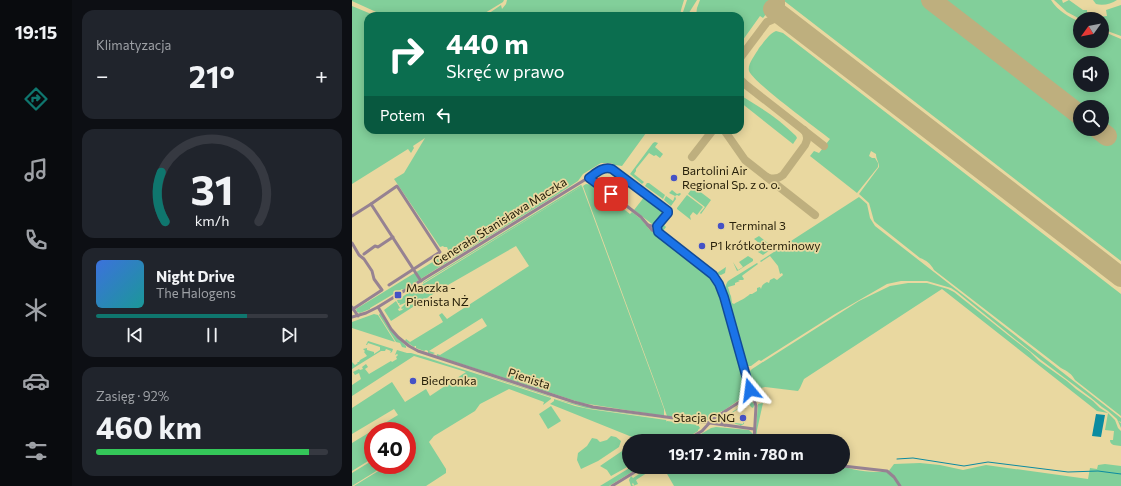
<!DOCTYPE html>
<html lang="pl">
<head>
<meta charset="utf-8">
<style>
  body { margin:0; font-family:Commissioner,sans-serif; background:#20242c; color:#f1f3f6; height:100vh; display:flex; flex-direction:column; font-size:15px; white-space:nowrap }
  * { box-sizing:border-box; margin:0 }
  p { font-size:13px; color:#9ea1a6 }
  .icon { flex:none; width:22px; height:22px; fill:none; stroke:currentColor; stroke-width:2; stroke-linecap:round; stroke-linejoin:round }
  .map { position:relative; flex:1; overflow:hidden }
  .side { display:flex; flex-direction:column; gap:10px; padding:10px; background:#0d0f14; width:280px }
  .side>* { flex:none }
  .top-card { position:absolute; left:12px; top:12px; width:380px; height:122px; border-radius:12px; box-shadow:0 2px 10px #0003; background:#0b6e4f; color:#fff; overflow:hidden }
  .needle { width:26px; rotate:237deg }
  .fabs { position:absolute; left:721px; top:12px; display:grid; gap:8px }
  .fabs a { display:grid; place-items:center; width:36px; height:36px; border-radius:50%; background:#171b24; box-shadow:0 2px 10px #0003; font-size:20px }
  .speed { position:absolute; left:12px; top:422px; display:flex; gap:8px; font-size:20px; font-weight:700; text-align:center }
  .speed>* { display:grid; place-content:center; width:52px; height:52px; border-radius:50%; background:#171b24; box-shadow:0 2px 10px #0003; line-height:1 }
  .speed .limit { border:6px solid #d22; background:#fff; color:#111 }
  .pin { position:absolute; display:grid; place-items:center; width:34px; height:34px; color:#fff; margin:-17px; border-radius:8px; box-shadow:0 2px 6px #0006 }
  .me { position:absolute; width:44px; margin:-22px; rotate:344deg; stroke-linejoin:round; filter:drop-shadow(0 0 3px #0008) }
  .turn { display:flex; align-items:center; gap:14px; height:84px; padding:0 16px; font-size:18px }
  .turn .icon { width:52px; height:52px; stroke-width:2.5 }
  .turn b { display:block; font-size:28px; line-height:34px }
  .then { display:flex; align-items:center; height:38px; padding:0 16px; background:#0003; gap:8px; font-size:15px }
  .big { font-size:30px; font-weight:700; line-height:1.1 }
  .side .card { flex:1; display:flex; flex-direction:column; justify-content:center; gap:6px; min-width:0; padding:0 14px; border-radius:12px; background:#20242c }
  .side .dial { align-items:center; gap:0 }
  .dial svg { height:104px; overflow:visible; fill:none; stroke:#363941; stroke-width:7; stroke-linecap:round; text-anchor:middle }
  .dial text { fill:#f1f3f6; stroke:none }
  .song { display:flex; align-items:center; gap:12px }
  .cover { width:48px; height:48px; border-radius:6px; background:linear-gradient(135deg,hsl(220 70% 55%),hsl(180 70% 35%)) }
  .played { height:4px; border-radius:2px; background:linear-gradient(90deg,#0f766e 65%,#363941 65%) }
  .keys { display:flex; justify-content:space-around; direction:ltr }
  .heat { display:flex; justify-content:space-between; align-items:center; font-size:22px; direction:ltr }
  .charge { height:6px; border-radius:3px; background:linear-gradient(90deg,#34c759 92%,#363941 0) }
  .trip { position:absolute; left:270px; top:434px; width:228px; height:40px; border-radius:20px; background:#171b24; box-shadow:0 2px 10px #0003; font-weight:700; line-height:40px; text-align:center }
  main { display:flex; flex:1; min-height:0 }
  .dock { display:flex; flex-direction:column; width:72px; justify-content:space-around; align-items:center; background:#090b0e; color:#9ea1a6 }
  .dock .icon { width:28px; height:28px }
  .dock .selected { color:#0f766e }
  .dock b { font-size:18px; color:#f1f3f6 }
  .map>svg:first-child { display:block }
</style>
</head>
<body>
<main>
<nav class="dock">
<b>19:15</b>
<svg class="icon selected" aria-label="directions" viewBox="0 0 24 24"><path d="M12 3l9 9-9 9-9-9zM9 14v-3h6M13 9l2 2-2 2"/></svg>
<svg class="icon" aria-label="music" viewBox="0 0 24 24"><path d="M9 18V5l10-2v13"/><circle cx="6" cy="18" r="3"/><circle cx="16" cy="16" r="3"/></svg>
<svg class="icon" aria-label="phone" viewBox="0 0 24 24"><path d="M5 4h4l2 5-3 2q2 4 5 5l2-3 5 2v4C11 20 4 13 5 4z"/></svg>
<svg class="icon" aria-label="climate" viewBox="0 0 24 24"><path d="M12 3v18M4 7l16 10M4 17L20 7"/></svg>
<svg class="icon" aria-label="car" viewBox="0 0 24 24"><path d="M5 17H2v-5l4-1 3-4h7l3 4 3 1v5h-3M9 17h6M6 11h13"/><circle cx="7" cy="17" r="2"/><circle cx="17" cy="17" r="2"/></svg>
<svg class="icon" aria-label="filters" viewBox="0 0 24 24"><path d="M4 7h16M4 17h16"/><circle cx="9" cy="7" r="2"/><circle cx="15" cy="17" r="2"/></svg>
</nav>
<section class="side">
<div class="card"><p>Klimatyzacja</p>
<div class="heat"><a>−</a><b class="big">21°</b><a>+</a></div>
</div>
<div class="card dial"><svg viewBox="0 0 100 80">
<path d="M14 69A42 42 0 1 1 86 69"/>
<path d="M14 69A42 42 0 0 1 11 31" stroke="#0f766e"/>
<text x="50" y="56" font-size="32" font-weight="700">31</text>
<text x="50" y="72" font-size="11">km/h</text>
</svg></div>
<div class="card">
<div class="song"><i class="cover"></i><div><b>Night Drive</b><p>The Halogens</p></div></div>
<div class="played"></div>
<div class="keys"><svg class="icon" aria-label="previous" viewBox="0 0 24 24"><path d="M18 5L8 12l10 7zM5 5v14"/></svg><svg class="icon" aria-label="pause" viewBox="0 0 24 24"><path d="M8 5v14M16 5v14"/></svg><svg class="icon" aria-label="next" viewBox="0 0 24 24"><path d="M6 5l10 7-10 7zM19 5v14"/></svg></div>
</div>
<div class="card"><p>Zasięg · 92%</p><b class="big">460 km</b><div class="charge"></div></div>
</section>
<div class="map">
<svg width="769" height="486" viewBox="0 0 769 486">
  <rect width="100%" height="100%" fill="#e9d8a0"/>
  <g fill="#82cf9a" fill-rule="evenodd">
    <polygon points="0,0 152,0 151,2 128,16 33,16 0,1"/>
    <polygon points="155,0 332,0 329,10 328,16 133,16 149,5 150,9 154,4"/>
    <polygon points="335,0 345,0 335,16 331,16 331,12"/>
    <polygon points="348,0 425,0 411,18 408,16 388,44 388,16 344,16 345,8"/>
    <path d="M431,0H699C706,11 717,17 728,22V41H750V31L769,39V261ZM728,63H750V85H728ZM728,107H750V129H728Z"/>
    <polygon points="702,0 710,0 711,3 717,0 731,10 735,10 735,18 755,16 754,10 769,5 769,36 750,29 750,19 728,19 715,12"/>
    <path d="M741,0H765C759,4 751,6 744,4Z"/>
    <path d="M0,6L24,16H16V130H299L294,133L270,166L263,165L259,163H249L231,174L226,181L203,196L100,259L98,258C96,254 97,251 95,247H92L91,246L88,247L42,179L52,173L73,138L61,146L62,148L59,153L56,149L0,184Z"/>
    <path d="M424,31L431,33L769,294V416L723,380C720,374 715,371 709,368L582,270C579,264 574,260 568,258L524,223L522,221L517,203L507,194L527,167C527,162 524,159 524,154L519,151L517,156L520,158H523L526,163V167L505,193L458,156L462,151L467,153L478,139C464,128 401,82 397,71C395,64 404,54 407,48C412,42 417,34 424,31Z"/>
    <path d="M388,95C408,107 427,119 444,136L445,138L441,144L388,102Z"/>
    <polygon points="303,142 306,143 303,147 311,154 308,158 304,155 302,156 297,153 284,169 284,171 282,174 292,182 290,184 278,174 301,143"/>
    <polygon points="258,170 284,189 283,191 257,171"/>
    <polygon points="295,183 297,183 313,195 311,199 293,186"/>
    <path d="M234,184L242,185L251,193L278,214L280,212L290,220L297,229L355,273C362,280 366,286 370,296L397,391V394L394,395L371,411H370L355,420L344,419V420L315,416L304,385L231,186Z"/>
    <polygon points="229,185 230,186 71,283 71,282"/>
    <polygon points="230,186 303,384 312,409 312,416 230,403 85,356 85,354 88,355 135,326 130,318 77,351 83,353 81,354 76,353 76,351 74,350 72,351 64,348 64,346 63,346 62,347 53,341 54,339 58,342 91,322 87,315 90,313 95,319 177,266 164,246 89,289 39,321 32,310 44,301 48,308 46,309 47,311 50,310 51,311 50,310 52,308 50,309 49,308 55,302 48,305 47,304 48,303 46,303 45,300"/>
    <polygon points="341,187 342,187 359,200 349,214 348,213 353,207 336,194"/>
    <polygon points="320,190 325,194 328,193 329,194 327,196 325,195 323,196 324,199 319,206 312,200 314,196 321,201 323,196 317,193"/>
    <polygon points="335,195 351,207 345,215 341,212 338,216 339,220 325,209 325,208"/>
    <polygon points="293,196 311,209 310,215 311,216 303,225 300,224 282,210"/>
    <path d="M507,197L515,204L518,218L523,226L769,418V422L766,421L769,423V428L765,419L756,411L750,407L738,397L689,360L605,292L599,288L575,281H549L535,284L483,314L409,361L407,360L399,366H395L374,295C372,289 373,286 376,281L405,263L406,264L391,275L390,276L392,279L391,280H386L388,281L383,283V285L376,287L378,294L379,296L380,303L382,304C387,301 394,298 398,294H400L405,291V288L408,287L409,289C410,285 411,284 415,282L417,283L418,280L422,278L425,280L431,275L430,273L428,274L426,266L418,256L409,262L408,261Z"/>
    <polygon points="310,224 312,225 314,227 311,231 365,273 374,267 373,273 369,275 364,274 314,236 307,232 306,228"/>
    <polygon points="407,236 417,244 418,247 418,250 411,255 406,252 406,251 411,246 402,239"/>
    <polygon points="92,255 97,261 51,290 50,289 18,308 18,309 8,313 5,312 4,309"/>
    <polygon points="396,256 401,259 401,261 387,270 385,271 381,262 386,270 391,267 387,262"/>
    <path d="M556,283H575L596,289L602,292L646,327L656,335L678,352L687,361L715,381L724,389L741,401L748,408L756,413L763,420L766,428L769,431V446C764,445 758,446 758,440H761L762,431L753,430L756,413L745,411L590,289L452,379L448,388L446,391L413,387L409,388L403,391L401,390L396,373L400,369L507,301L538,286Z"/>
    <polygon points="28,313 39,331 54,346 54,348 50,347 48,343 44,342 27,315"/>
    <polygon points="22,314 26,315 43,342 0,328 0,322"/>
    <polygon points="16,341 41,349 40,352 38,353 39,351 34,349 33,351 29,351 0,369 0,362 3,365 6,363 5,362 7,362 8,360 15,356 12,352 13,351 11,349 15,348 15,350 22,352 22,354 28,350 28,347 16,343 15,345 14,345"/>
    <polygon points="45,350 55,353 59,353 73,357 199,398 199,399 191,405 192,402 157,389 128,404 123,411 82,436 77,442 94,469 94,473 74,486 2,486 36,465 55,465 55,431 21,431 21,458 0,471 0,443 46,415 42,409 0,434 0,408 40,382 53,402 74,389 78,396 114,372 62,356 0,396 0,385 9,379 7,373 3,375 1,372 7,369 8,370 11,369 10,367 14,364 16,367 13,369 17,374 39,361 40,362 45,359 44,357 46,355 45,354 43,355"/>
    <polygon points="107,367 198,396 199,397"/>
    <polygon points="202,399 223,406 237,409 314,420 315,422 315,421 346,425 348,428 346,430 346,431 330,441 290,441 198,404 202,401"/>
    <polygon points="203,399 236,407 313,419 314,419 234,408"/>
    <polygon points="397,401 399,401 402,404 402,406 401,408 399,407 396,402 373,418 376,422 391,424 392,417 387,416 393,413 392,424 388,426 388,425 374,422 372,418 374,416"/>
    <polygon points="411,403 405,430 404,441 403,441 406,404"/>
    <polygon points="199,406 209,421 196,429 187,414"/>
    <polygon points="364,427 397,430 401,434 401,441 336,441 348,434 349,434 359,428"/>
    <polygon points="259,436 264,437 269,441 267,447 246,461 229,469 225,460 226,453 235,446 240,438 245,439 248,442 255,440"/>
    <polygon points="277,448 277,466 259,476 255,470 248,466 273,449"/>
    <polygon points="21,460 21,465 34,465 0,486 0,473"/>
    <path d="M568,463L588,465L611,470L634,465L736,479L738,468L745,469L746,465L753,464L769,466V486H322L311,467H491V466C505,472 521,472 536,472L542,464Z"/>
    <polygon points="279,467 288,467 257,486 248,486"/>
    <polygon points="298,467 304,467 284,480 286,484 281,486 282,485 281,483 280,484 281,486 279,486 277,480 279,476 281,478"/>
  </g>
  <polygon fill="#0b8ba0" points="744,414 753,415 749,437 740,436"/>
  <g fill="none" stroke-linecap="round" stroke-linejoin="round">
    <polyline stroke="#0b8ba0" stroke-width="1" points="545,459 561,458 612,466 636,462 716,472 746,471 769,474"/>
    <g stroke="#beaf7e" stroke-width="8">
      <polyline points="429,0 429,7 434,19"/>
      <polyline points="388,58 415,22 422,19 434,19"/>
      <polyline points="388,79 394,85 472,146"/>
      <polyline points="372,130 393,160 463,215"/>
      <polyline points="340,157 361,130"/>
      <path d="M415,177C421,180 426,179 431,175L453,145C456,140 456,135 452,130"/>
    </g>
    <g stroke="#beaf7e" stroke-width="20">
      <polyline points="579,0 728,115"/>
      <polyline points="421,9 769,277"/>
      <polyline points="746,129 755,136"/>
    </g>
    <g stroke="#968292" stroke-width="3">
      <polyline points="237,177 289,217 300,230 313,238 363,277 370,292 399,390 404,406 402,441"/>
      <polyline points="19,204 45,186 88,252 37,285"/>
      <polyline points="0,216 19,204 69,281"/>
      <polyline points="0,243 7,255 12,259 20,271 22,279 30,290 1,309"/>
      <polyline points="12,254 23,246 26,247 41,237"/>
      <polyline points="0,307 6,316"/>
      <polyline points="26,307 39,329 46,337 57,346 66,351 222,402 241,407 402,429"/>
      <path d="M0,317L14,313L26,307L252,168H258L262,170L316,211V213C311,220 306,229 296,225"/>
      <polyline points="371,413 370,421 373,425"/>
      <polyline points="333,441 350,431 361,419 400,394"/>
      <polyline points="491,466 535,471 542,477 548,486"/>
      <polyline points="260,486 291,467"/>
    </g>
  </g>
  <g fill="none" stroke-linecap="round" stroke-linejoin="round">
    <defs>
      <path id="route" d="M259,194L237,178C244,173 251,166 260,169L316,211V213L305,226L306,232L361,275L367,284L372,297L398,390"/>
    </defs>
    <use href="#route" stroke="#114b97" stroke-width="10"/>
    <use href="#route" stroke="#1a73e8" stroke-width="7"/>
  </g>
  <g fill="#4552c6" stroke="#e9d8a0" stroke-width="1.5">
    <circle cx="322" cy="178" r="4"/>
    <circle cx="369" cy="226" r="4"/>
    <circle cx="350" cy="246" r="4"/>
    <rect x="42" y="291" width="8" height="8" rx="2"/>
    <circle cx="61" cy="381" r="4"/>
    <circle cx="391" cy="418" r="4"/>
  </g>
  <g text-anchor="middle" stroke-width="3.5" stroke-linejoin="round" paint-order="stroke">
    <g font-size="12" fill="#28210b" stroke="#e9d8a0" text-anchor="start">
      <text x="330" y="175">Bartolini Air<tspan x="330" dy="14">Regional Sp. z o. o.</tspan></text>
      <text x="377" y="230">Terminal 3</text>
      <text x="358" y="250">P1 krótkoterminowy</text>
      <text x="54" y="292">Maczka -<tspan x="54" dy="14">Pienista NŻ</tspan></text>
      <text x="69" y="385">Biedronka</text>
      <text x="383" y="422" text-anchor="end">Stacja CNG</text>
    </g>
    <g font-size="12" fill="#28210b" stroke="#e9d8a0">
      <text transform="translate(148 222) rotate(-32)" y="4">Generała Stanisława Maczka</text>
      <text transform="translate(177 379) rotate(18)" y="4">Pienista</text>
    </g>
  </g>
</svg>
<div class="fabs">
<a><svg class="needle" viewBox="-14 -14 28 28"><path d="M0-13l5 13h-10z" fill="#e53935"/><path d="M0 13l5-13h-10z" fill="#9ea1a6"/></svg></a>
<a><svg class="icon" aria-label="sound" viewBox="0 0 24 24"><path d="M4 9h4l5-4v14l-5-4H4zM17 9q2 3 0 6"/></svg></a>
<a><svg class="icon" aria-label="search" viewBox="0 0 24 24"><circle cx="10" cy="10" r="6"/><path d="M15 15l6 6"/></svg></a>
</div>
<div class="speed"><div class="limit">40</div></div>
<div class="pin" style="left:259px;top:194px;background:#d93025"><svg class="icon" aria-label="arrive" viewBox="0 0 24 24"><path d="M6 21V4h12l-3 4 3 4H6"/></svg></div>
<svg class="me" style="left:398px;top:390px" viewBox="-20 -20 40 40"><path d="M0-17L14 15 0 8-14 15z" fill="#1a73e8" stroke="#fff" stroke-width="4"/></svg>
<div class="trip">19:17 · 2 min · 780 m</div>
<div class="top-card">
<div class="turn"><svg class="icon" aria-label="right" viewBox="0 0 24 24"><path d="M7 20v-9h11M14 6l5 5-5 5"/></svg><div><b>440 m</b>Skręć w prawo</div></div>
<div class="then">Potem<svg class="icon" aria-label="left" viewBox="0 0 24 24"><path d="M17 20v-9H6M10 6l-5 5 5 5"/></svg></div>
</div>
</div>
</main>
</body>
</html>
